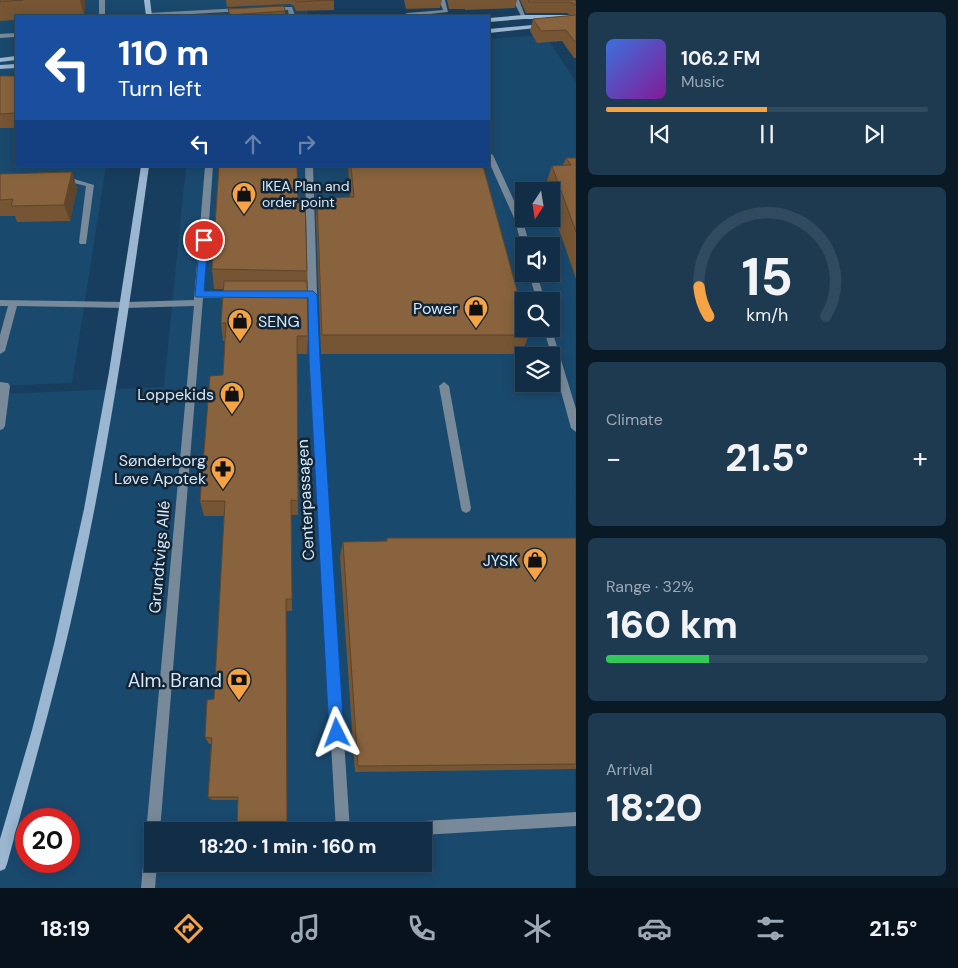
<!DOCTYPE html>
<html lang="en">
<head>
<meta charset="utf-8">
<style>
  body { margin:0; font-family:"DM Sans",sans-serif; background:#1e3a51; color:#f1f3f6; height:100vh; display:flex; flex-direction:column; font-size:19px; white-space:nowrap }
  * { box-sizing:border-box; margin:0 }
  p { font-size:16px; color:#9ca8b3 }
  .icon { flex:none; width:28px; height:28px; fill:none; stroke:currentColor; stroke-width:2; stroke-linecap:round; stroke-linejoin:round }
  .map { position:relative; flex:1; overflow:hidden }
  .details { display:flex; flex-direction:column; gap:12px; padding:12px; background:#091926; width:382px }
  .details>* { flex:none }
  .banner { position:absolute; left:15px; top:15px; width:475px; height:152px; border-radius:0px; box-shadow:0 2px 12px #0003,0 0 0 1px #304a5f; background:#1a4fa0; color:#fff; overflow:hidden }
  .needle { width:32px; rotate:192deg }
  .tools { position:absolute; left:515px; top:182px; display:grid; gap:10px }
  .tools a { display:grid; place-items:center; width:45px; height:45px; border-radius:0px; background:#112e46; box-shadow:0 2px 12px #0003,0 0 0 1px #304a5f; font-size:25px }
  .speed { position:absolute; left:15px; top:808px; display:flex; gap:10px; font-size:25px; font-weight:700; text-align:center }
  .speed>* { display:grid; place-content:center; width:65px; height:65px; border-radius:50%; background:#112e46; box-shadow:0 2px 12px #0003,0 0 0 1px #304a5f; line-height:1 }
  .speed .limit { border:8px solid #d22; background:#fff; color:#111 }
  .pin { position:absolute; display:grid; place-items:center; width:42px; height:42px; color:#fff; margin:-21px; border:2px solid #fff; border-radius:50%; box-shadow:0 1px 5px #0007 }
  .me { position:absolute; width:55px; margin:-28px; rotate:357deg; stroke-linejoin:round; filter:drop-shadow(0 0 4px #0008) }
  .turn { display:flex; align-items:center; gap:18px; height:105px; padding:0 20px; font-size:22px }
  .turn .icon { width:65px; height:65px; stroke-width:2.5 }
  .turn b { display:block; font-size:35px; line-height:42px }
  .lanes { display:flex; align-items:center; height:48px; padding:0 20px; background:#0003; justify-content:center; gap:25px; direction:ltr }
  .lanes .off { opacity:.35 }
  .big { font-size:38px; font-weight:800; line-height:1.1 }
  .details .widget { flex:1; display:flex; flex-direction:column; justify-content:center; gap:8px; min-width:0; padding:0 18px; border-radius:8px; background:#1e3a51 }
  .details .dial { align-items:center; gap:0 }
  .dial svg { height:130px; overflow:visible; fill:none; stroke:#304a5f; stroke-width:7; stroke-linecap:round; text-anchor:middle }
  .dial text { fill:#f1f3f6; stroke:none }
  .song { display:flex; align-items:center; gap:15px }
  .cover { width:60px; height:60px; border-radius:8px; background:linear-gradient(135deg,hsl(220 70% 55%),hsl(290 70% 35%)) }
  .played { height:5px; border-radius:2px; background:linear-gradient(90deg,#f5a345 50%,#304a5f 50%) }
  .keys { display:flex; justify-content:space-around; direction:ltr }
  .heat { display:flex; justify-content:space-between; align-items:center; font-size:28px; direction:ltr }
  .charge { height:8px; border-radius:4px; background:linear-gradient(90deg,#34c759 32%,#304a5f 0) }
  .trip { position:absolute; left:144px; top:822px; width:288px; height:50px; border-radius:0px; background:#112e46; box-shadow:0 2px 12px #0003,0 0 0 1px #304a5f; font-weight:800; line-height:50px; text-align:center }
  .menu { display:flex; height:80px; justify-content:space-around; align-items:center; background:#07121c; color:#9ca8b3 }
  .menu .icon { width:35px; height:35px }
  .menu .active { color:#f5a345 }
  .menu b { font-size:22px; color:#f1f3f6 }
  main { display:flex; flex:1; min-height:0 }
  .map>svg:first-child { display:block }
</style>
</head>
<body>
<main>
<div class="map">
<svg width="576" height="888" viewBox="0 0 576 888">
  <rect width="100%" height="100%" fill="#173e5e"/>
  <g fill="#1a496e" fill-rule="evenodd">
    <polygon points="0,0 306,0 308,16 16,16 16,166 106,166 72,383 0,386"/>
    <path d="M545,35L576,82L575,888H0V394L164,387L186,166H489V39ZM524,191H551V219H524ZM524,246H551V274H524ZM524,301H551V329H524ZM524,356H551V384H524ZM26,819H69V861H26ZM152,831H422V864H152Z"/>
  </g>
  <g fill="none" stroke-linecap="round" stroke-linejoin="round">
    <g fill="#788a9a" fill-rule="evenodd">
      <rect x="99" y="0" width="6" height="16"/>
      <polygon points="439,0 445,0 448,12 412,16 404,15 407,13 443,10"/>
      <polygon points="272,7 292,7 295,16 289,16 288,10 270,10 269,9"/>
      <polygon points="242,8 244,9 244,11 157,16 145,15 148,13"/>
      <polygon points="16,33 16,37 0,38 0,34"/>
      <polygon points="205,166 213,166 204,292 237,292 241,295 237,298 203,298 160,831 152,831 152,864 157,864 155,888 141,888 194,306 126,308 17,306 5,351 0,354 0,335 8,306 0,306 0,300 126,302 194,300"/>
      <polygon points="305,166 313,166 319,358 350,831 336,831 309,358"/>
      <polygon points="59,179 74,179 94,185 86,244 80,244 79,242 86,186 74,183 59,183"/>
      <polygon points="0,382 8,383 10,386 5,426 3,429 0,430"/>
      <polygon points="444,382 449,386 471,508 470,511 466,513 462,511 461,508 439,386"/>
      <polygon points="576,812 576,826 422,835 422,831 365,831 367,826 372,824"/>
    </g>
    <g fill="#788a9a" fill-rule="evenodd">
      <polygon points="513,0 519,0 526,18 522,18"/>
      <polygon points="489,153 493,155 522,218 530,246 524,246 524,248 522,246 514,218 489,162"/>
      <polygon points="529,274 537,274 545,301 537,301"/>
      <polygon points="551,327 576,409 576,432 571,428 544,329 551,329"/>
    </g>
    <g fill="#9ab6d0" fill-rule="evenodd">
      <polygon points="144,0 150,0 152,16 146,16"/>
      <polygon points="524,15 576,15 576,19 524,19 489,22 489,18"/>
      <polygon points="543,24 546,26 545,27 489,33 489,29"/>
      <polygon points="16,56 16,60 0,62 0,58"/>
      <polygon points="16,64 16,68 0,69 0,65"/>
      <path d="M141,166H149C130,303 110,440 81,575C61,673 33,768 7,864L5,869L0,871V839L32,730L54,644L84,509L109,372Z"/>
    </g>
  </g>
  <g fill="#755534">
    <polygon points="0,0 85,0 84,16 16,16 16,20 0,21"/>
    <polygon points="226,0 334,0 334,10 296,11 294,6 290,4 227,7"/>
    <polygon points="404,0 442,0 440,8 406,9"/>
    <polygon points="447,0 517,0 515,8 465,10 465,9 449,9"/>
    <polygon points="520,0 576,0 576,58 574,58 562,41 537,43 530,31 533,19 571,16 567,13 526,13"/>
    <polygon points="228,9 285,11 285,16 229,16"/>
    <rect x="0" y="76" width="16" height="52"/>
    <polygon points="566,158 576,158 576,279 551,206 551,191 546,191 545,186 552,166 563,165"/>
    <polygon points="348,166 483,166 529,335 521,354 321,354 316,218 317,198 350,197"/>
    <polygon points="72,172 77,189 70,221 17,222 15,216 0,216 0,174"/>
    <polygon points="298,198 307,271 308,336 307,354 297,354 298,501 298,515 291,515 292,611 286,611 238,800 212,800 208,797 211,744 209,744 205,737 214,699 224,516 204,516 200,501 223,375 225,341 223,341 221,323 224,289 214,289 212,269"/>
    <polygon points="387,538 576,538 576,769 355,772 340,556 343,542 386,541"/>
  </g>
  <g fill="#5f452b">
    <polygon points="80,0 85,0 84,16"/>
    <polygon points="72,172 77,189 70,221 64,205"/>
  </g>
  <g fill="#88633d" stroke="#5f452b">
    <polygon points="0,0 23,0 0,2"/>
    <polygon points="295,0 334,0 296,2"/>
    <polygon points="528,0 576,0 576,5 571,2 529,2"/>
    <polygon points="284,6 285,11 230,15 228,9"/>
    <polygon points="576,15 576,43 566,30 541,31 533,19"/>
    <polygon points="0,76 16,76 16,121 14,121 16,113 0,114"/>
    <polygon points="566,158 576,158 576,232 552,166 571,165"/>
    <polygon points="219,166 297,166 298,198 305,198 307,271 212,269"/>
    <polygon points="351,166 483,166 524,316 524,329 527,329 529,335 322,335 317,198 354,197"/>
    <polygon points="72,172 64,205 11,206 13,199 0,200 0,174"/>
    <polygon points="224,281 307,281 308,336 297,336 298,501 291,500 292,599 286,599 287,831 237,831 238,797 208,797 212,738 205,737 207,700 214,699 225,501 200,501 210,376 223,375 226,323 221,323"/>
    <polygon points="387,538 576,538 576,764 358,766 343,542 387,541"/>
  </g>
  <polygon fill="#1a73e8" stroke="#114b97" points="200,237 207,237 208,240 204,291 313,291 317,295 320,358 344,733 342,738 337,740 331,738 329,733 309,358 308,298 196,297 195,295"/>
  <defs>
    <symbol id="shop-pin" viewBox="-11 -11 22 30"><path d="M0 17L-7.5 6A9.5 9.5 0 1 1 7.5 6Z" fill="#f5a345" stroke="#132433"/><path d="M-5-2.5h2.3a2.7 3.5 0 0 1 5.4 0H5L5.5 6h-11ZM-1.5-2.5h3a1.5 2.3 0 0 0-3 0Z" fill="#111"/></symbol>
    <symbol id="pharmacy-pin" viewBox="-11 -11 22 30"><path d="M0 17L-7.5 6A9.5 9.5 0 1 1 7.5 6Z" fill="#f5a345" stroke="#132433"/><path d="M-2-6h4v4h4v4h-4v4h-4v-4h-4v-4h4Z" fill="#111"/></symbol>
    <symbol id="bank-pin" viewBox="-11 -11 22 30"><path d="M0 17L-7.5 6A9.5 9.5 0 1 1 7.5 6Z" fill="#f5a345" stroke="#132433"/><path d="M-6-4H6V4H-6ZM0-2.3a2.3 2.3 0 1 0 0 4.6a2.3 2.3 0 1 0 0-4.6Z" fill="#111"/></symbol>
  </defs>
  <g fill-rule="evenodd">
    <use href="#shop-pin" x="230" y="180" width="28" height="38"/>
    <use href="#shop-pin" x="462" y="294" width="28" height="38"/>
    <use href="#shop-pin" x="226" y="307" width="28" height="38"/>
    <use href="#shop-pin" x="218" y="380" width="28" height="38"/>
    <use href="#pharmacy-pin" x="209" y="455" width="28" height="38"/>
    <use href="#shop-pin" x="521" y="546" width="28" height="38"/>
    <use href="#bank-pin" x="225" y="666" width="28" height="38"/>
  </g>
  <g text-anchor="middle" stroke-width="5" stroke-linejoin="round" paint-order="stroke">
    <g font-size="14" fill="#d4e9fe" stroke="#132433" text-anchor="start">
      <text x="262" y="191">IKEA Plan and<tspan x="262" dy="16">order point</tspan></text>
    </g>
    <g font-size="16" fill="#d4e9fe" stroke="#132433" text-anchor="end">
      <text x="458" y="314">Power</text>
      <text x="258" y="327" text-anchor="start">SENG</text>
      <text x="214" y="400">Loppekids</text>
      <text x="206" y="466">Sønderborg<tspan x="206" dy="18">Løve Apotek</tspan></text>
      <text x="518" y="566">JYSK</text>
    </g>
    <g font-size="16" fill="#d4e9fe" stroke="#132433">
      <text transform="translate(305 500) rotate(-93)" y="6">Centerpassagen</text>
      <text transform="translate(159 557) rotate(-85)" y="6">Grundtvigs Allé</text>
    </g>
    <g font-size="19" fill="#d4e9fe" stroke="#132433" text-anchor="end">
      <text x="222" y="687">Alm. Brand</text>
    </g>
  </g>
</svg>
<div class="tools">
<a><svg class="needle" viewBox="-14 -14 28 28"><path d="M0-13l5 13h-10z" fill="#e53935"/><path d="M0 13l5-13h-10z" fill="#9ca8b3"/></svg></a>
<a><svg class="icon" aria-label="sound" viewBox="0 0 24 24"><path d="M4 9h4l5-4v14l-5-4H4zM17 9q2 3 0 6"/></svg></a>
<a><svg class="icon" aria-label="search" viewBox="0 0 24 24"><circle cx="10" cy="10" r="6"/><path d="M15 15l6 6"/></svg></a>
<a><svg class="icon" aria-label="layers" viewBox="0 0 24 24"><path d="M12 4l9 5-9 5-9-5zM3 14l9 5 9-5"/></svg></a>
</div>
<div class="speed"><div class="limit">20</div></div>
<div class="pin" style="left:204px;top:240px;background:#d93025"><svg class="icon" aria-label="arrive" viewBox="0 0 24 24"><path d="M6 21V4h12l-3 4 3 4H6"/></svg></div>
<svg class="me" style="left:337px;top:733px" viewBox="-20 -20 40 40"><path d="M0-17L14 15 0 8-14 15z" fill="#1a73e8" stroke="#fff" stroke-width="4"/></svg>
<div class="trip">18:20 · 1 min · 160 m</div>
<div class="banner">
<div class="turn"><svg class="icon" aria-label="left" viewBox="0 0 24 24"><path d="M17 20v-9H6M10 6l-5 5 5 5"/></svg><div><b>110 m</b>Turn left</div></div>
<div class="lanes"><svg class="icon" aria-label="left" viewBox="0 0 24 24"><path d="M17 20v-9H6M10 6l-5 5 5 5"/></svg><svg class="icon off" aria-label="ahead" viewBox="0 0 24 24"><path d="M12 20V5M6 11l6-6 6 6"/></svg><svg class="icon off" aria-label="right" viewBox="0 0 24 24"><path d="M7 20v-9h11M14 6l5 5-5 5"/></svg></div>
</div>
</div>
<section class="details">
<div class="widget">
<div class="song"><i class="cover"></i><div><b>106.2 FM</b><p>Music</p></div></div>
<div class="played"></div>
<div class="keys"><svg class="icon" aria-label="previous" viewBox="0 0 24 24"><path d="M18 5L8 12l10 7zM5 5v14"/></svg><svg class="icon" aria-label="pause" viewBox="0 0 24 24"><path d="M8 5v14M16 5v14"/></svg><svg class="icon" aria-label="next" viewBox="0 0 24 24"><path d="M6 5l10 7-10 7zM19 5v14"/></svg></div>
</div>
<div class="widget dial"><svg viewBox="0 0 100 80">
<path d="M14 69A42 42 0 1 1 86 69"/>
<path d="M14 69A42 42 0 0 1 8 51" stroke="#f5a345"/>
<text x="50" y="56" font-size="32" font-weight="700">15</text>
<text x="50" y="72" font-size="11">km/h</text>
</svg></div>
<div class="widget"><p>Climate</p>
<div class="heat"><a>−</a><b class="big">21.5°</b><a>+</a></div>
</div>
<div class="widget"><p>Range · 32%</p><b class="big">160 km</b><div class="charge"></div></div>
<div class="widget"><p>Arrival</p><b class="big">18:20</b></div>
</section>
</main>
<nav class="menu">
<b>18:19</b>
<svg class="icon active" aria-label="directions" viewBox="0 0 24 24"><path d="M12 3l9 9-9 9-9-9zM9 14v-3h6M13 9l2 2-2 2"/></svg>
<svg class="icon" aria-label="music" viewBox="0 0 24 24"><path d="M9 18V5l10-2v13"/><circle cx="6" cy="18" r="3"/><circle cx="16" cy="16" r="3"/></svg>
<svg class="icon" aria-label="phone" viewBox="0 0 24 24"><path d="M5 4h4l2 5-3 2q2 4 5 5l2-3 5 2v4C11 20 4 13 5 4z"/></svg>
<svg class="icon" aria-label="climate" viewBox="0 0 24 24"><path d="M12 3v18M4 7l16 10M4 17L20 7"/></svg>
<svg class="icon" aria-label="car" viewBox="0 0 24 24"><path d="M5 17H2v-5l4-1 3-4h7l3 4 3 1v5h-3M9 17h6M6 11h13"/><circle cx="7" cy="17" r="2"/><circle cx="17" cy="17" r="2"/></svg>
<svg class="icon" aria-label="filters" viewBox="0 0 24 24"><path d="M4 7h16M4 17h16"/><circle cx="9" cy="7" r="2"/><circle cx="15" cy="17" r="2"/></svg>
<b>21.5°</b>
</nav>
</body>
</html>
